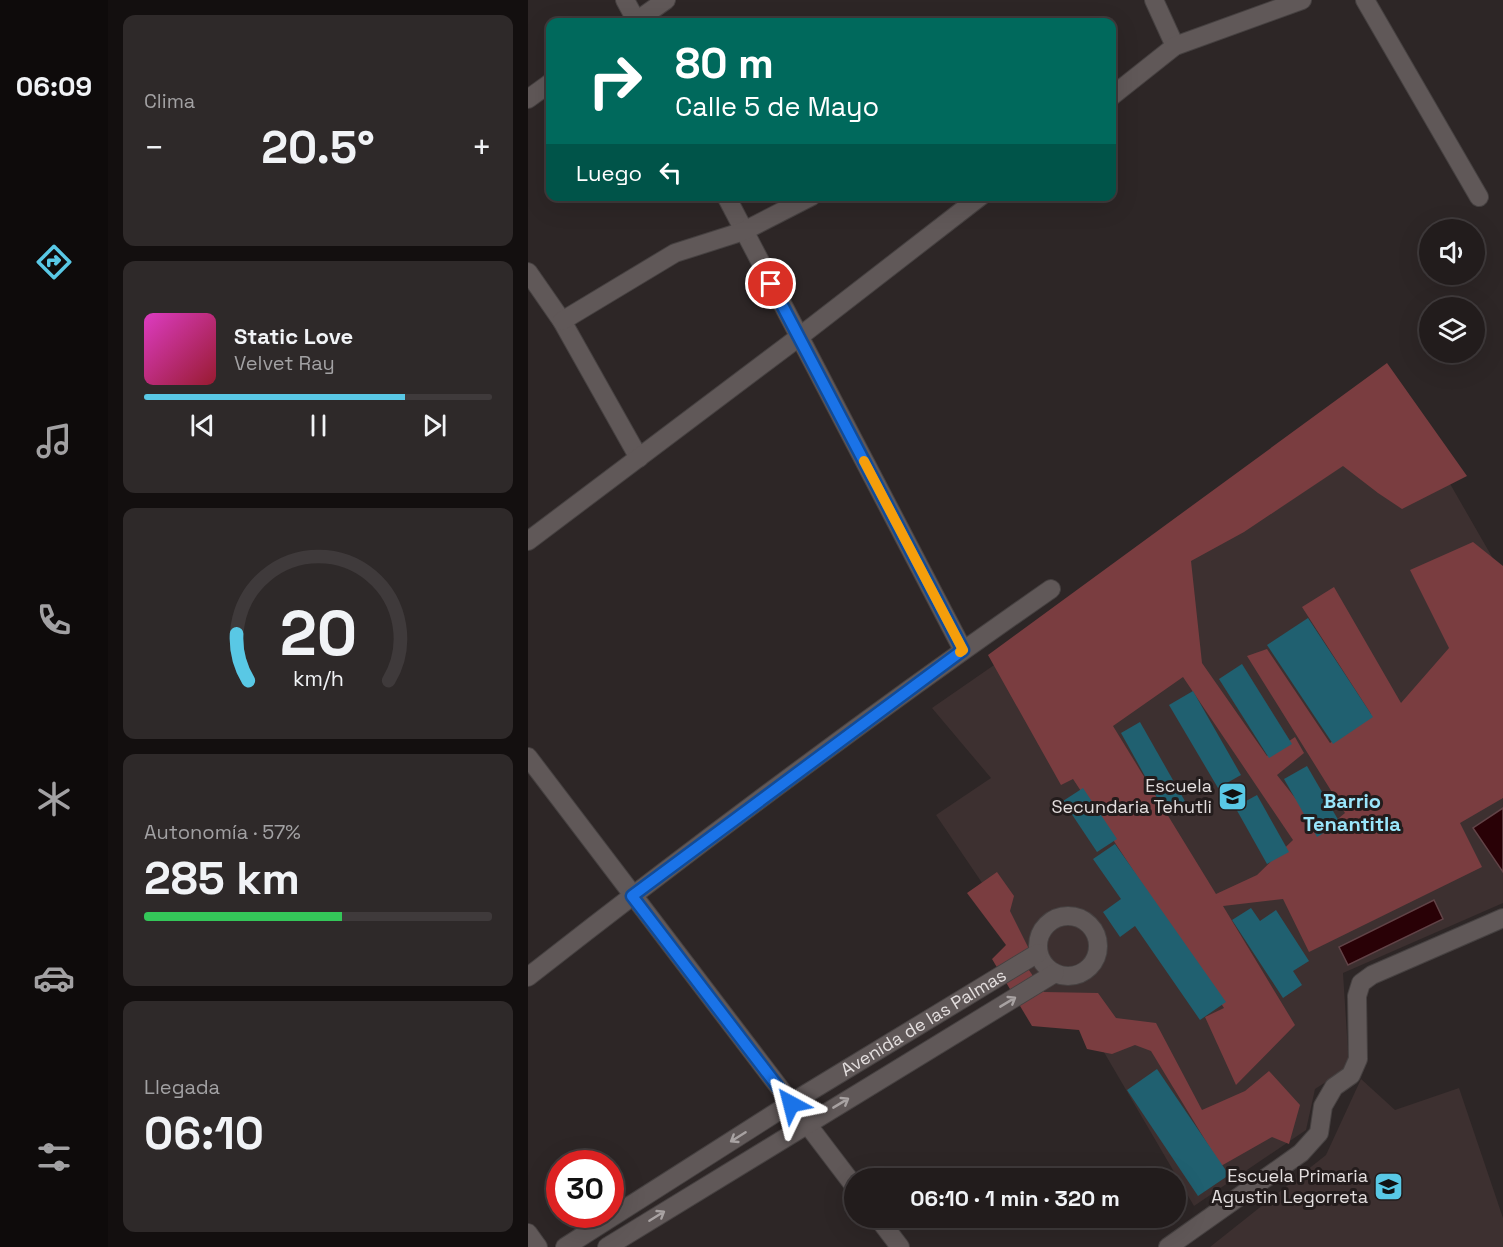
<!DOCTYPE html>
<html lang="es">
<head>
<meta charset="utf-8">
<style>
  body { margin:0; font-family:"Space Grotesk",sans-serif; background:#2e2929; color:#f1f3f6; height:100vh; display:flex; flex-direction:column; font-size:22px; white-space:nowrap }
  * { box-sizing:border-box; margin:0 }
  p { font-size:20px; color:#a2a1a3 }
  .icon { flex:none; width:33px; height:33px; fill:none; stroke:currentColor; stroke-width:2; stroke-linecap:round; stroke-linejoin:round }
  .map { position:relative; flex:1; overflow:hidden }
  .side { display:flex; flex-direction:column; gap:15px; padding:15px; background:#130f0f; width:420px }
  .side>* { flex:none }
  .top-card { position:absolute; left:18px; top:18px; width:570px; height:183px; border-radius:12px; box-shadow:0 6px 24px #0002,0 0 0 2px #3f3a3b; background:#00695c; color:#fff; overflow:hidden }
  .fabs { position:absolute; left:891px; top:219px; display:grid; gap:12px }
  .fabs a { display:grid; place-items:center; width:66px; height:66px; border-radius:50%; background:#221c1c; box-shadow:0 6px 24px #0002,0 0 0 2px #3f3a3b; font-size:30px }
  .speed { position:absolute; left:18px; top:1150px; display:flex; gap:12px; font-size:30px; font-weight:700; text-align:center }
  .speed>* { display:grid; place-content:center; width:78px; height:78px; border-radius:50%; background:#221c1c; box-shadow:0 6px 24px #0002,0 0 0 2px #3f3a3b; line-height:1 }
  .speed .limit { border:9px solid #d22; background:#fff; color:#111 }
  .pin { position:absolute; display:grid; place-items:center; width:51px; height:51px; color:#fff; margin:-26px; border:3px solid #fff; border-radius:50%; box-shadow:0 2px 6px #0007 }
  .me { position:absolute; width:66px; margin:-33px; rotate:322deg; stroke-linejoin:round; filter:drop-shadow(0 0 4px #0008) }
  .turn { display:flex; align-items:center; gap:21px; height:126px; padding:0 30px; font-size:27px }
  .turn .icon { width:78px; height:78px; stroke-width:2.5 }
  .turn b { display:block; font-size:42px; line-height:51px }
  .then { display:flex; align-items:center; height:57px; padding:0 30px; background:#0003; gap:12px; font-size:22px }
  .big { font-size:45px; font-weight:700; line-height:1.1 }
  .side .widget { flex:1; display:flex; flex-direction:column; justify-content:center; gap:9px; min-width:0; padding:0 21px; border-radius:12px; background:#2e2929 }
  .side .dial { align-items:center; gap:0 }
  .dial svg { height:156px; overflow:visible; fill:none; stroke:#3f3a3b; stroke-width:7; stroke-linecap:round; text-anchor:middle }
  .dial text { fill:#f1f3f6; stroke:none }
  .song { display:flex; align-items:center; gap:18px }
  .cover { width:72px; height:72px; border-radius:9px; background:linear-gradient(135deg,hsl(310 70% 55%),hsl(350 70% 35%)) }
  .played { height:6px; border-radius:3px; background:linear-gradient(90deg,#59c8e5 75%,#3f3a3b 75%) }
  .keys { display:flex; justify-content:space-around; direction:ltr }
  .heat { display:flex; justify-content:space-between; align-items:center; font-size:33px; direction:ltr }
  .charge { height:9px; border-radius:4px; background:linear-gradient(90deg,#34c759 57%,#3f3a3b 0) }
  .trip { position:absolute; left:316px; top:1168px; width:342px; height:60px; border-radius:30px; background:#221c1c; box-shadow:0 6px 24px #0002,0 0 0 2px #3f3a3b; font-weight:700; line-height:60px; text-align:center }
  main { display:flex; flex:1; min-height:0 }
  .dock { display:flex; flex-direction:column; width:108px; justify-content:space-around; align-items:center; background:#0e0b0b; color:#a2a1a3 }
  .dock .icon { width:42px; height:42px }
  .dock .on { color:#59c8e5 }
  .dock b { font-size:27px; color:#f1f3f6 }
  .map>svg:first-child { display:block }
</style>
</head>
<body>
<main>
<nav class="dock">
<b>06:09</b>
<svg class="icon on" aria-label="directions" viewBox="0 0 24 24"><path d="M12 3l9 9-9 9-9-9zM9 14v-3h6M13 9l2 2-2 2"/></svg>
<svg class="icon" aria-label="music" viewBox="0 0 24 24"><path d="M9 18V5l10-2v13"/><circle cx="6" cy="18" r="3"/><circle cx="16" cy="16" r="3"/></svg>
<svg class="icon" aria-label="phone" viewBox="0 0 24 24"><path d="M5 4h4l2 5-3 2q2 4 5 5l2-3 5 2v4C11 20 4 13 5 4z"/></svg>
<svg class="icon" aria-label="climate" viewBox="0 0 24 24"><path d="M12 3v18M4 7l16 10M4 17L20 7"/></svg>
<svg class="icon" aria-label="car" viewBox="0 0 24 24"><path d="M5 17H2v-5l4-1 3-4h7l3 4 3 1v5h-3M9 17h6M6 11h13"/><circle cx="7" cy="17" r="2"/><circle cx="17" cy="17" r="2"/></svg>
<svg class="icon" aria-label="filters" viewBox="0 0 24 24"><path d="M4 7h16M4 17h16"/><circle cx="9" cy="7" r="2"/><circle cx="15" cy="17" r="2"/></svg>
</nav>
<section class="side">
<div class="widget"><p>Clima</p>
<div class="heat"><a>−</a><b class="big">20.5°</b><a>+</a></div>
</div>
<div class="widget">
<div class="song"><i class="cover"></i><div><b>Static Love</b><p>Velvet Ray</p></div></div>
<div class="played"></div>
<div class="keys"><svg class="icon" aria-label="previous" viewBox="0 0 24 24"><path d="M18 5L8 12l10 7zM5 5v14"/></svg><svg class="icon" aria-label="pause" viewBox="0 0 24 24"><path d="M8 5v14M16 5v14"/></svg><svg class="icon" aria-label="next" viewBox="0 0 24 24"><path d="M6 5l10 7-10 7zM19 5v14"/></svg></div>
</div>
<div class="widget dial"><svg viewBox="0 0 100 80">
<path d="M14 69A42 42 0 1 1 86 69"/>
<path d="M14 69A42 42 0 0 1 8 45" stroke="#59c8e5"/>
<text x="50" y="56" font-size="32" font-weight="700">20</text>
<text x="50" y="72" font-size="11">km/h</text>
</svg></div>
<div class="widget"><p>Autonomía · 57%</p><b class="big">285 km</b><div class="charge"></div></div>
<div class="widget"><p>Llegada</p><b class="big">06:10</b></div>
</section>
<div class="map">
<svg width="975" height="1247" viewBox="0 0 975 1247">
  <rect width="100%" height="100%" fill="#2d2626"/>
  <g fill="#3d3030">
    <polygon points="867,388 975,576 975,903 815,973 821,1067 787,1089 778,1130 666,1206 556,1018 513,1012 481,956 495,943 408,815 463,778 404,708"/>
    <polygon points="833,1079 867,1110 931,1088 975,1218 975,1247 682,1247 798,1155"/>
  </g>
  <g fill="#7a3d40" fill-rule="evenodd">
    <path d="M859,363L939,476L874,509L850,493L815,466L716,532L663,561L674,663L739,756L767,737L776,753L749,775L794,832L817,813L719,656L739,649L802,743L843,714L774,607L806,587L873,703L921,648L882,570L945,542L975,566V798L932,823L954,867L781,952L755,899L695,906L767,1025L708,1085L677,1017L696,1008L545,779L533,785L460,655ZM655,677L765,840L729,875L688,894L585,726Z"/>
    <polygon points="469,872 486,896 482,911 501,949 492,957 516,992 570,993 588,1018 628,1023 674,1110 717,1091 741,1071 772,1105 761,1144 744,1137 693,1166 623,1051 607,1045 584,1054 559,1049 551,1030 504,1026 464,959 478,945 439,893"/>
  </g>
  <g fill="#290106" stroke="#614347" stroke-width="1.5">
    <polygon points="975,808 975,872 945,828"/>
    <polygon points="906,900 915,919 820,965 811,947"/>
  </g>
  <g fill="#206070">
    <polygon points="780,618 845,717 805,744 739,645"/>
    <polygon points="714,664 764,744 741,758 691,679"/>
    <polygon points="665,691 713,775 690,788 641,705"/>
    <polygon points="612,722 658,803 638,814 593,733"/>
    <polygon points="779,766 812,823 789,837 756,779"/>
    <polygon points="555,788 589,839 569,852 535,801"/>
    <polygon points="729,795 761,852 739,864 707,807"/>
    <polygon points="587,844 698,1002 672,1020 607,926 592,937 575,912 593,899 565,859"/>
    <polygon points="723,908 732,921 748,910 781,961 765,971 774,985 755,998 704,920"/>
    <polygon points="629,1069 701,1175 670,1196 599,1090"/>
  </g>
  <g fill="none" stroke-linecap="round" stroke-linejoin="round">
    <defs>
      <g id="street">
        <polyline points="97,0 109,22"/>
        <polyline points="626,0 647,46"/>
        <polyline points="837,0 951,197"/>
        <polyline points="107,22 138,0"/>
        <polyline points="584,96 647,46 774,0"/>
        <polyline points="0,99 22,83"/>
        <polyline points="198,196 435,650"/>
        <polyline points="0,272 34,321 111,458"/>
        <polyline points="34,321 147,253 216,231 284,196"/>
        <polyline points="0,541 271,337 453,196"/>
        <polyline points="0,757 327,1187"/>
        <circle cx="540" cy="946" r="30"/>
        <path d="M0,977C171,843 345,713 523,589"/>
        <polyline points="350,1218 372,1247"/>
        <path id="s1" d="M37,1247L263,1103L510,953"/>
        <polyline points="79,1247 527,973"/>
        <polyline points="640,1247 773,1153 791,1133 795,1106 806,1087 823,1075 830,1059 829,996 833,983 844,975 975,918"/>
      </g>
      <polyline id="secondary" points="0,1233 10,1247"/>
    </defs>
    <use href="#street" stroke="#464141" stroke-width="20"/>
    <use href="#secondary" stroke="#464141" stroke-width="20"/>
    <use href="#street" stroke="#605858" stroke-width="18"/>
    <use href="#secondary" stroke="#605858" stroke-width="18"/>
  </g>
  <defs><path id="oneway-shaft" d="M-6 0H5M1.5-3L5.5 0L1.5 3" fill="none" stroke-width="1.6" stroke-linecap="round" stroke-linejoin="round" transform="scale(1.5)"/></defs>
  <g stroke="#a8a2a2">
    <use href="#oneway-shaft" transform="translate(480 1002) rotate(-31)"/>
    <use href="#oneway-shaft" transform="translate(313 1103) rotate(-31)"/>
    <use href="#oneway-shaft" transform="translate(210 1137) rotate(148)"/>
    <use href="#oneway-shaft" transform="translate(129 1216) rotate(-32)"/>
  </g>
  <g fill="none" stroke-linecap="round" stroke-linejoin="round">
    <defs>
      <polyline id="route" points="243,284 435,650 104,896 263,1104"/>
    </defs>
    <use href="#route" stroke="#114b97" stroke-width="15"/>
    <use href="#route" stroke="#1a73e8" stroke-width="10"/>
    <polyline stroke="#f59e0b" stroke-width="10" points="336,461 435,650 432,652"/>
  </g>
  <defs>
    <symbol id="school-square" viewBox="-11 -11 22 22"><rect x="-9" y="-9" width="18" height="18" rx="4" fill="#59c8e5" stroke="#231c1c"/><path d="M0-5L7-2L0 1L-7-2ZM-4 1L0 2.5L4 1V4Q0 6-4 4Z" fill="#111"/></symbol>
  </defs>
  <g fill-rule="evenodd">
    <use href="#school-square" x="688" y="780" width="33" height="33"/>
    <use href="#school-square" x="844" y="1170" width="33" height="33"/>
  </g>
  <g text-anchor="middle" stroke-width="6" stroke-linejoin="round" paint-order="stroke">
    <g font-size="18" fill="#e3dede" stroke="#231c1c" text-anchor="end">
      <text x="684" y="792">Escuela<tspan x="684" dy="21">Secundaria Tehutli</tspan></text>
      <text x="840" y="1182">Escuela Primaria<tspan x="840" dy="21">Agustin Legorreta</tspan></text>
    </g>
    <g font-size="18" fill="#e3dede" stroke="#231c1c">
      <text dy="6" stroke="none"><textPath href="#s1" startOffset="423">Avenida de las Palmas</textPath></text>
    </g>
    <g font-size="20" font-weight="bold" fill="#9ae6fb" stroke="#231c1c">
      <text x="824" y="808">Barrio<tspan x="824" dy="23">Tenantitla</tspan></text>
    </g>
  </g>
</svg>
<div class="fabs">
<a><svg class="icon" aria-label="sound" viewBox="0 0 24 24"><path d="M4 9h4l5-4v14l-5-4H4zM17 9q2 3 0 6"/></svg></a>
<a><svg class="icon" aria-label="layers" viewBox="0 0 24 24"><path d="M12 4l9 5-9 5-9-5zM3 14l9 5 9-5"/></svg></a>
</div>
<div class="speed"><div class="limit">30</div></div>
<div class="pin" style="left:243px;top:284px;background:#d93025"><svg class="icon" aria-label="arrive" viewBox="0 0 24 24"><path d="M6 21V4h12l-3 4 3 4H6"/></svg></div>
<svg class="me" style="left:263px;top:1104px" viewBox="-20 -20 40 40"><path d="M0-17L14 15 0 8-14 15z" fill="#1a73e8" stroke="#fff" stroke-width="4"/></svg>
<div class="trip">06:10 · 1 min · 320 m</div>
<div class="top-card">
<div class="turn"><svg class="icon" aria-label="right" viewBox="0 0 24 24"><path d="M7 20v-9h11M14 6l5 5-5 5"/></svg><div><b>80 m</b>Calle 5 de Mayo</div></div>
<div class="then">Luego<svg class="icon" aria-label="left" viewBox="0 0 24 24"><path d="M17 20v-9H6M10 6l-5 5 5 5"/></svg></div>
</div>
</div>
</main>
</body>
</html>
